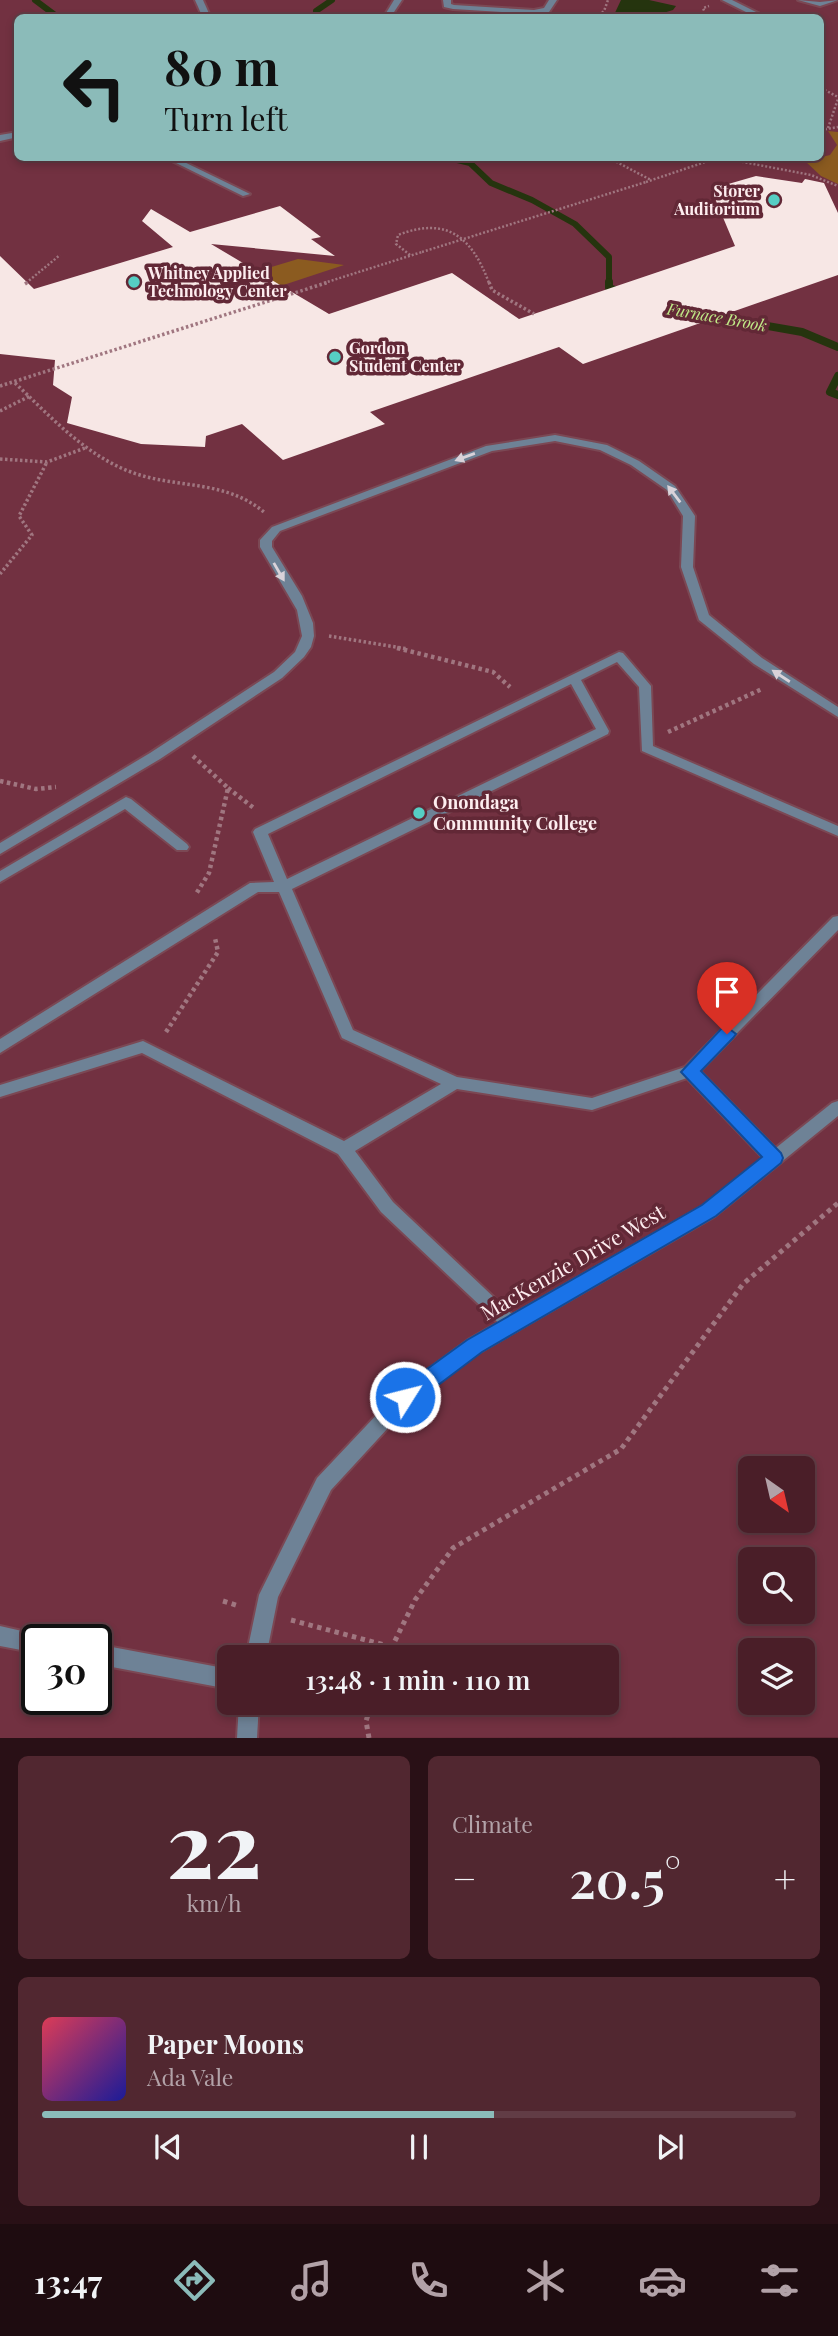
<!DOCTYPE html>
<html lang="en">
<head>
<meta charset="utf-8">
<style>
  body { margin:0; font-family:"Playfair Display",serif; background:#512730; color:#f1f3f6; height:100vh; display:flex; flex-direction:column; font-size:26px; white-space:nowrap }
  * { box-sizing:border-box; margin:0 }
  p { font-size:23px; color:#b2a2a8 }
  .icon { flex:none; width:38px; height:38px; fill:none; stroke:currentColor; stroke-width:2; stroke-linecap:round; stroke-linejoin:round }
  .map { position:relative; height:1738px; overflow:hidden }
  .sheet { display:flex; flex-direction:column; gap:18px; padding:18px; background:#291016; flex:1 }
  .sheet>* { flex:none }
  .top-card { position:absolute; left:14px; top:14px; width:810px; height:147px; border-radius:10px; box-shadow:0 4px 10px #0003,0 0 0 2px #613c45; background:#8bbbb9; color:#111; overflow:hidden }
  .needle { width:46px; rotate:146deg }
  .controls { position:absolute; left:738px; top:1456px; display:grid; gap:14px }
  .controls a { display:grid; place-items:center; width:77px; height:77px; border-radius:10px; background:#4a1e28; box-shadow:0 4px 10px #0003,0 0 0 2px #613c45; font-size:35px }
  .speed { position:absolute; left:21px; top:1624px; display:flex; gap:14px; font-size:35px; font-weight:700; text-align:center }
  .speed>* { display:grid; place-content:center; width:91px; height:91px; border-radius:50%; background:#4a1e28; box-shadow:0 4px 10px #0003,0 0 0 2px #613c45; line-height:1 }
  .speed .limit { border:4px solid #111; border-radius:10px; background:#fff; color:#111 }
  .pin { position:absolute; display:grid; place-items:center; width:60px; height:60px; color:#fff; margin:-72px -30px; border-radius:50% 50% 50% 0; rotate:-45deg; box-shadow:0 0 7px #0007 }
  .pin .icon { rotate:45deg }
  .me { position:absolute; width:77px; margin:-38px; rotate:54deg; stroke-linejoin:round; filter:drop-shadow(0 0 5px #0008) }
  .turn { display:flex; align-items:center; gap:24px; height:147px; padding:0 35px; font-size:32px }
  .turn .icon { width:91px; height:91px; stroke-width:2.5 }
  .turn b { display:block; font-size:49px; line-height:60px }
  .big { font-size:52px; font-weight:600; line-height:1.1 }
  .sheet .widget { flex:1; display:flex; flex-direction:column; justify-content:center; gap:10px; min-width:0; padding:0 24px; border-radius:10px; background:#512730 }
  .sheet .dial { align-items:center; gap:0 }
  .dial b { font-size:91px; line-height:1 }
  .song { display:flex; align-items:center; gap:21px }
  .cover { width:84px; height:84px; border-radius:10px; background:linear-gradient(135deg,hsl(350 70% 55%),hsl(240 70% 35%)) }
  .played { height:7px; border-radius:4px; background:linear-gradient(90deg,#8bbbb9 60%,#613c45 60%) }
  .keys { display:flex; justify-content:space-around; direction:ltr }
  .heat { display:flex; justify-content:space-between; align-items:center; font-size:38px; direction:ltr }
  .sheet .tiles { flex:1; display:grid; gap:18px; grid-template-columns:1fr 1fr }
  .widget:last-child { grid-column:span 2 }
  .trip { position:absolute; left:217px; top:1645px; width:402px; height:70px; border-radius:10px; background:#4a1e28; box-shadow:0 4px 10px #0003,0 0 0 2px #613c45; font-weight:600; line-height:70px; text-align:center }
  .dock { display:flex; height:112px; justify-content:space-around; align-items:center; background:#1e0c10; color:#b2a2a8 }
  .dock .icon { width:49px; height:49px }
  .dock .current { color:#8bbbb9 }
  .dock b { font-size:32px; color:#f1f3f6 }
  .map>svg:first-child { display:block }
</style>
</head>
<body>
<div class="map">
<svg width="838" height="1738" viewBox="0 0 838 1738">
  <rect width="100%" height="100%" fill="#622836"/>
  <path fill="#723141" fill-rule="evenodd" d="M0,0H838V1737L0,1738ZM18,18H821V158H18ZM751,1468H803V1521H751ZM751,1559H803V1612H751ZM37,1640H96V1699H37ZM751,1650H803V1703H751ZM229,1657H607V1703H229Z"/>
  <g fill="#8b5b20">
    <polygon points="828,131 838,132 838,184 821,176 805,161 830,155 837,145"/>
    <polygon points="298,259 344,265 247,297 228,280"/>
  </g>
  <polygon fill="#25340e" points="621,0 649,0 676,6 673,10 650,17 613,17"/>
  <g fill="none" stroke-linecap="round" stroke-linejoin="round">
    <g stroke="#25340e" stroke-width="6">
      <polyline points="35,0 59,18"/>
      <polyline points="319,18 316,11 332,0"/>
      <polyline points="449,158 470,163 491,183 532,200 575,224 609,257 609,283"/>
    </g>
    <g stroke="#25340e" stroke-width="8">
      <polyline points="609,282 609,288 621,292"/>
      <polyline points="704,315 802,332 838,347"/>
      <polyline points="838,376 830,392 838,395"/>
    </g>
  </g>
  <polygon fill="#f7e7e5" points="756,176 802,183 805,179 824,183 838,213 838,275 583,364 559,347 370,412 385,424 283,460 242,424 206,436 205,447 141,444 67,423 72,397 53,385 55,360 0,354 0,256 34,289 173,247 142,221 151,209 190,232 280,206 321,237 311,239 335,256 211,244 329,314 452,273 519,319 735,246 711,189"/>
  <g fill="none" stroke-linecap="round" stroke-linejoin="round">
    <defs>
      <g id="service">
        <polygon points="394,0 402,0 390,18 383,18"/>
        <polygon points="443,0 451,0 451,4 454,5 534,10 544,8 549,0 557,0 549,12 534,14 453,9 444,7"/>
        <polygon points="722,0 732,0 768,18 758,18"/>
        <polygon points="798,0 820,2 838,0 820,6"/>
        <polygon points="166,158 176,158 250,194 243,196"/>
        <polygon points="555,435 607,445 639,461 675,486 695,516 693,567 709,615 762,658 838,707 838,717 754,664 699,620 681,567 683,516 667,490 631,465 600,450 555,441 492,451 280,531 272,541 272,547 302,596 313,623 314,636 311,647 304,657 282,678 160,759 0,854 0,843 150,753 274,672 295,652 302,636 297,610 260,547 260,540 272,527 486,446"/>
        <path d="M619,652L623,653L651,686L653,746L838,826V836L642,751L639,687L617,662L581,680L609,731L608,734L292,889L353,1030L457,1077L592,1098L685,1067L833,917L838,916V930L700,1071L780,1153L782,1158L780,1163L774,1165L768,1163L687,1078L592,1110L457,1089L355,1151L393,1202L518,1320L521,1325L518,1330L512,1333L506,1330L381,1212L338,1154L142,1053L0,1097V1085L143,1041L344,1141L441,1084L342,1038L279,892H258L0,1053V1039L250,883L274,882L253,832L255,829ZM571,684L596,729L287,879L268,834Z"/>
        <polygon points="126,797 131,799 187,844 189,847 187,850 177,850 125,809 0,882 0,871"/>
      </g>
      <g id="minor">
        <polygon points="195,0 203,0 211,18 203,18"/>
        <polygon points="18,132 18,137 0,141 0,135"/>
        <polygon points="838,1101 838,1116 715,1216 480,1352 411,1403 331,1490 278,1597 266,1657 246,1657 259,1595 317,1478 399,1391 468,1340 703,1206 832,1103"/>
        <polygon points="0,1626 44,1636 46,1640 37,1640 37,1653 0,1646"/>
        <polygon points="96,1644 229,1669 229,1689 96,1664"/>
        <polygon points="239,1703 259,1703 257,1738 237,1738"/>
      </g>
    </defs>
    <use href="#service" stroke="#7b4854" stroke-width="4"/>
    <use href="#minor" stroke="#7b4854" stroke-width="4"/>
    <g stroke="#a07680" stroke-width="2.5" stroke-dasharray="2 2" stroke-linecap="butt">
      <polyline points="596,18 604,11 608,0"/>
      <polyline points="707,18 703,8 709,6"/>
      <polyline points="821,88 838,97"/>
      <polyline points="828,128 838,99"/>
      <polyline points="821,130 838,127"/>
      <polyline points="609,158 651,180"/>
      <polyline points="722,158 811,175 838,186"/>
      <polyline points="646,182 717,158"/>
      <path d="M410,255L396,244L398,235C447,216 472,237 489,283"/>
      <polyline points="26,283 60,255"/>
      <polyline points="324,283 422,252"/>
    </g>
    <g stroke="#a07680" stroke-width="3.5" stroke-dasharray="2.5 2.5" stroke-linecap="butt">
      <polyline points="489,282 492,290 534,314"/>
      <polyline points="25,284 28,282"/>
      <path d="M15,383C50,416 85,455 131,472C176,489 224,479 264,512"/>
      <polyline points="0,386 329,282"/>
      <polyline points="0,411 30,396"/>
      <polyline points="0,459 47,462 85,448"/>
      <polyline points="0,574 32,535 19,516 47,462"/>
      <polyline points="329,636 408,649"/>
    </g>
    <g stroke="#a07680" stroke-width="4.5" stroke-dasharray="3.5 3.5" stroke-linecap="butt">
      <polyline points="397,648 493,672 510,687"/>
      <polyline points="668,732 762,689"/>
      <polyline points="193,756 228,788 209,873 196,894"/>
      <polyline points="0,781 36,789 56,787"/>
      <polyline points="228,788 255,809"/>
      <polyline points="166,1032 218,952 215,938"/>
    </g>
    <g stroke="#a07680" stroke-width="5" stroke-dasharray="4.5 4.5" stroke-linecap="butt">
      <polyline points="223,1601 239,1606"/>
      <polyline points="291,1620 392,1647"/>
      <polyline points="387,1657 415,1600 453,1548 621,1449 743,1284 838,1203"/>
      <polyline points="369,1738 366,1721 372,1703"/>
    </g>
    <use href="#service" fill="#6e8296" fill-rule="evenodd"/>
    <use href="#minor" fill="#6e8296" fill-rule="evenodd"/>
    <polyline stroke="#a07680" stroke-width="2.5" stroke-dasharray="2 2" stroke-linecap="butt" points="422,252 646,182"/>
  </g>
  <defs><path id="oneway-solid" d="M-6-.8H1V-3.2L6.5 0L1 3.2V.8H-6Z" transform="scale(1.75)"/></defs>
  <g fill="#d9d2d9">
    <use href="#oneway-solid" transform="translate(465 457) rotate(160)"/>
    <use href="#oneway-solid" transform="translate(674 494) rotate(-127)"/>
    <use href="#oneway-solid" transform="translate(279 572) rotate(60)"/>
    <use href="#oneway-solid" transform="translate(781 676) rotate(-147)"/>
  </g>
  <polygon fill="#1a73e8" stroke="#114b97" stroke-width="2" points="727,1027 736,1034 733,1038 701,1071 781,1153 783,1158 781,1163 716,1216 482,1352 413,1404 405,1406 398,1404 395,1397 398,1390 467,1340 702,1205 762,1157 681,1072 721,1029"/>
  <g fill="#56cec4" stroke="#622836" stroke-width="2.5">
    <circle cx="774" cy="200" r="7"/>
    <circle cx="134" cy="282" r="7"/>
    <circle cx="335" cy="357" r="7"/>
    <circle cx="419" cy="813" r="7"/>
  </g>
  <g text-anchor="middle" stroke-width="7" stroke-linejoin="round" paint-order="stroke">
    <g font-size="16" font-weight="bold" fill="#fdedef" stroke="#622836" text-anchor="start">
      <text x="760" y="197" text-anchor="end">Storer<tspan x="760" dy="18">Auditorium</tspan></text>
      <text x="148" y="279">Whitney Applied<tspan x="148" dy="18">Technology Center</tspan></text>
      <text x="349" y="354">Gordon<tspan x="349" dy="18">Student Center</tspan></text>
    </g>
    <g font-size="16" font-style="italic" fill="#c1eb88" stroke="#622836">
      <text transform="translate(717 317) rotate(10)" y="6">Furnace Brook</text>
    </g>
    <g font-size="18" font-weight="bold" fill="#fdedef" stroke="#622836" text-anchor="start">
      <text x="433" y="809">Onondaga<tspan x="433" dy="21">Community College</tspan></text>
    </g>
    <g font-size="21" fill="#fdedef" stroke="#622836">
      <text transform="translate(573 1263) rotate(-30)" y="7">MacKenzie Drive West</text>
    </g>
  </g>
</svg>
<div class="controls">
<a><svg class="needle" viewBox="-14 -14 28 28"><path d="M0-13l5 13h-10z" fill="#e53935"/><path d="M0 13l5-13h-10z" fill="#b2a2a8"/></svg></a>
<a><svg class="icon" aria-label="search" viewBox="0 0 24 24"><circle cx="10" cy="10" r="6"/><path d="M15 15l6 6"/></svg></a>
<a><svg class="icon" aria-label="layers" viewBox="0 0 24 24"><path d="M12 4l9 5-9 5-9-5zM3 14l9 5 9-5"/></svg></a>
</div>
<div class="speed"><div class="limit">30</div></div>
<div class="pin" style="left:727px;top:1034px;background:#d93025"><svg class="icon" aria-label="arrive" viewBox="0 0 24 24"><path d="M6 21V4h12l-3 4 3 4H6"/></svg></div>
<svg class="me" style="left:405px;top:1397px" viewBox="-20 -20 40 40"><circle r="17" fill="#1a73e8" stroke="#fff" stroke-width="3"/><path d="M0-11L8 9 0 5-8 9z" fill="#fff"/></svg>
<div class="trip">13:48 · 1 min · 110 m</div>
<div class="top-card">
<div class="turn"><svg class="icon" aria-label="left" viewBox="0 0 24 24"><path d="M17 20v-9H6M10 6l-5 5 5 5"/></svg><div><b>80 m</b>Turn left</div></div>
</div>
</div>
<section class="sheet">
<div class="tiles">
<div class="widget dial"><b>22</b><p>km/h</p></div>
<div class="widget"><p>Climate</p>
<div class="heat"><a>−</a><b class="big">20.5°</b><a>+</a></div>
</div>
<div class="widget">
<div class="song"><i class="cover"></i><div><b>Paper Moons</b><p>Ada Vale</p></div></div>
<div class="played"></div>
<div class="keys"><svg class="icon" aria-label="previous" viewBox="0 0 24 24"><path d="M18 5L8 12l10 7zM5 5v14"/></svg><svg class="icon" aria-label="pause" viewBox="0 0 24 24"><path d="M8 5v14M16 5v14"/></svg><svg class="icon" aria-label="next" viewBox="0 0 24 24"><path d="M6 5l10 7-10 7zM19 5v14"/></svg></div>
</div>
</div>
</section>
<nav class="dock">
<b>13:47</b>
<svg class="icon current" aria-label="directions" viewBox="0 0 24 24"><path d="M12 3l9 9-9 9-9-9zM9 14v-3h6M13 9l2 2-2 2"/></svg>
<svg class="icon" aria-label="music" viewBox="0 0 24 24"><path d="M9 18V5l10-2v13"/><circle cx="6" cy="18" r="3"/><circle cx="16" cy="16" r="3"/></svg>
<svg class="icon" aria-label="phone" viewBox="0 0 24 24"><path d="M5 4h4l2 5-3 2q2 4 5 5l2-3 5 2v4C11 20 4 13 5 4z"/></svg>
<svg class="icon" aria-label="climate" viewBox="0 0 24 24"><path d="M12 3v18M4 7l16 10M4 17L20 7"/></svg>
<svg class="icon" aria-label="car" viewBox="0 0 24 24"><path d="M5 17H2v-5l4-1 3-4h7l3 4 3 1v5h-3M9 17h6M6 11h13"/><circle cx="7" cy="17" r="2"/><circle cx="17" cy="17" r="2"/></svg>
<svg class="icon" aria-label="filters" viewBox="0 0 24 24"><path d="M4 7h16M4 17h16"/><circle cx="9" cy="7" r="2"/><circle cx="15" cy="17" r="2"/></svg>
</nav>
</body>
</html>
